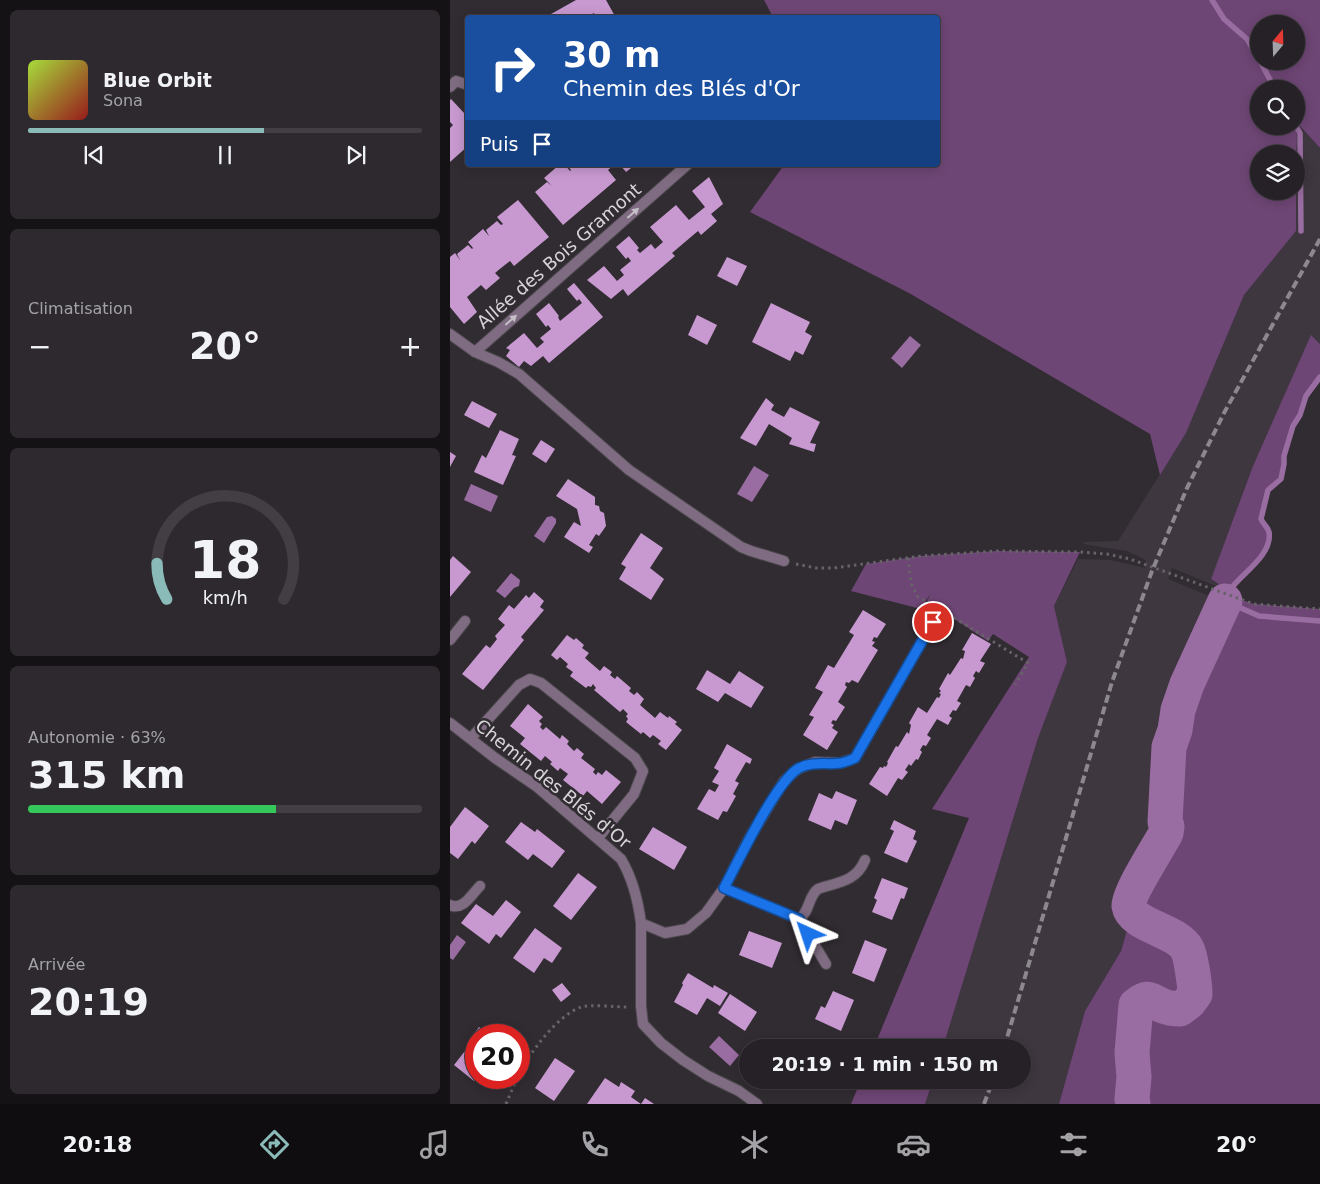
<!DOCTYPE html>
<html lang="fr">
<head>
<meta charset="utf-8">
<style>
  body { margin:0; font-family:"DejaVu Sans",sans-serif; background:#2d292e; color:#f1f3f6; height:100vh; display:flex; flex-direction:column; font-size:19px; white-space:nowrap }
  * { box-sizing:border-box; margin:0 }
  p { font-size:16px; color:#a3a3a7 }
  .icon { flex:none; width:28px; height:28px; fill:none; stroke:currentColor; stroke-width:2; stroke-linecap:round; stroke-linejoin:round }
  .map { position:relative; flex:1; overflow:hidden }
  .side { display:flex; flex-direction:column; gap:10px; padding:10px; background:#141215; width:450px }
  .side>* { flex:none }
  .guide { position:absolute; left:15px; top:15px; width:475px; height:152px; border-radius:5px; box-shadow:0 2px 12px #0003,0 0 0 1px #423e43; background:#1a4fa0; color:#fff; overflow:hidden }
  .needle { width:32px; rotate:19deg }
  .tools { position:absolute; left:800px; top:15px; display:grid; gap:10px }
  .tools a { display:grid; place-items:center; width:55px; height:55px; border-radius:50%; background:#252126; box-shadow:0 2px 12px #0003,0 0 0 1px #423e43; font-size:25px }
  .speed { position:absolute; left:15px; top:1024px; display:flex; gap:10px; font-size:25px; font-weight:700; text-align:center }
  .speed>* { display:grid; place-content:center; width:65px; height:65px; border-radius:50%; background:#252126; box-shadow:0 2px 12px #0003,0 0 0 1px #423e43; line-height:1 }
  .speed .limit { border:8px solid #d22; background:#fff; color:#111 }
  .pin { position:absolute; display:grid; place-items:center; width:42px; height:42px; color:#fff; margin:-21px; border:2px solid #fff; border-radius:50%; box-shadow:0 1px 5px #0007 }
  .me { position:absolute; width:55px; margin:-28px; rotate:318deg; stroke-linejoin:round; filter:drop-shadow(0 0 4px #0008) }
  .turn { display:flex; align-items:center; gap:18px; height:105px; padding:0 15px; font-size:22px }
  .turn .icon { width:65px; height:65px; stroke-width:2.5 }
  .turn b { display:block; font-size:35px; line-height:42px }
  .then { display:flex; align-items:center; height:48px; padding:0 15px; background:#0003; gap:10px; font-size:19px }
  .big { font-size:38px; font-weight:600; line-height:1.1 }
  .side .card { flex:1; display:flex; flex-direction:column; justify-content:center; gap:8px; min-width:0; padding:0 18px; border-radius:8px; background:#2d292e }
  .side .dial { align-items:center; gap:0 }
  .dial svg { height:130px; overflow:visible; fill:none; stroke:#423e43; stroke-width:7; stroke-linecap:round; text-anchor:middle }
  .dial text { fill:#f1f3f6; stroke:none }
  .song { display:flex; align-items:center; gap:15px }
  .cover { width:60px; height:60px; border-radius:8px; background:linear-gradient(135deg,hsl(80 70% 55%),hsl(0 70% 35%)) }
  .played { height:5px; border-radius:2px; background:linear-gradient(90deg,#8bbbb9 60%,#423e43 60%) }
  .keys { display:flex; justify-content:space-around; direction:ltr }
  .heat { display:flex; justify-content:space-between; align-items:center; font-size:28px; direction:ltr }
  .charge { height:8px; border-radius:4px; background:linear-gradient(90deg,#34c759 63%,#423e43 0) }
  .trip { position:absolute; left:289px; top:1039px; width:292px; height:50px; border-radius:25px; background:#252126; box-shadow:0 2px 12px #0003,0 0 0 1px #423e43; font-weight:600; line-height:50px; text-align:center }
  .menu { display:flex; height:80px; justify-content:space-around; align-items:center; background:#0f0d0f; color:#a3a3a7 }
  .menu .icon { width:35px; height:35px }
  .menu .selected { color:#8bbbb9 }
  .menu b { font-size:22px; color:#f1f3f6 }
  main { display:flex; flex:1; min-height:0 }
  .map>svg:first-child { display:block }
</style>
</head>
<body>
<main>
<section class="side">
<div class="card">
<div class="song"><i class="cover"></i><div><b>Blue Orbit</b><p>Sona</p></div></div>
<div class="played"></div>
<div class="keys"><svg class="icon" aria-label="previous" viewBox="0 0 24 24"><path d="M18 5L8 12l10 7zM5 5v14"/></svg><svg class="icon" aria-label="pause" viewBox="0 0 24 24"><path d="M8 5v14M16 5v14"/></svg><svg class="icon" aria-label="next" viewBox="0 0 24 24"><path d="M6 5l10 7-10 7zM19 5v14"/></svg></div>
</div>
<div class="card"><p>Climatisation</p>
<div class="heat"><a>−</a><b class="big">20°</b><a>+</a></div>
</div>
<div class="card dial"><svg viewBox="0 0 100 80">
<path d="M14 69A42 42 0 1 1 86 69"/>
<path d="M14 69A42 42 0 0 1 8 47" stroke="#8bbbb9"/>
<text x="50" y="56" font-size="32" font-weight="700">18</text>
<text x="50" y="72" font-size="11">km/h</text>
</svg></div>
<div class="card"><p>Autonomie · 63%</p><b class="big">315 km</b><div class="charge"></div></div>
<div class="card"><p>Arrivée</p><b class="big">20:19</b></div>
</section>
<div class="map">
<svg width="870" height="1104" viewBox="0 0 870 1104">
  <rect width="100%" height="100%" fill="#312c32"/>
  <polygon fill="#3f3740" points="846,123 870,148 870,344 861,336 803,466 761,579 776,590 722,568 718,579 771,601 730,688 721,722 705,758 703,847 675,900 675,909 680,917 671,951 635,1011 609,1104 475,1104 483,1080 572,1080 572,1048 493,1047 588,738 617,662 604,606 628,559 660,560 695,568 696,560 677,551 633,544 634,542 668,541 736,433 794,295 846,231"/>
  <g fill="#6e4675" fill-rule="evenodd">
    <path d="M314,0H870V148L847,123L846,176V154H809V191H846V231L794,295L736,433L710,475L700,434L459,293L300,212L334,165H488V18L323,17ZM809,24H846V61H809ZM809,89H846V126H809Z"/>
    <path d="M861,335L870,344V378L856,396L850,415L843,426L834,456V464L831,479L818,490L811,519C813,524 818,527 819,532C822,553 792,577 779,591L761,579L803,466Z"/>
    <polygon points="547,551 630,552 604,606 617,662 588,738 493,1047 424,1047 519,818 482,809 579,657 543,634 538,641 477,601 481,593 471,609 401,591 416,564 471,556"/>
    <polygon points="777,595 804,604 870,609 870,1104 609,1104 635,1011 671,951 682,912 679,905 681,894 716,833 717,826 715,822 719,747 725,730 728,710 737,684"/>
    <polygon points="721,722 715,747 709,823 712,831 703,847 705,758"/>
    <polygon points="411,1080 483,1080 475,1104 401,1104"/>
  </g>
  <g fill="#9a6da2">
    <polygon points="460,336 471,345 452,368 441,358"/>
    <polygon points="304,466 319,475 302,502 287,494"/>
    <polygon points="21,484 48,496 41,512 14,500"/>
    <polygon points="102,516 106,519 106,523 94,543 84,536 97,517"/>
    <polygon points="61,573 70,580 69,586 64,588 55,598 46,591"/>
    <polygon points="7,935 16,942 3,960 0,958 0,945"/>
    <polygon points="269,1036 289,1055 280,1066 259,1047"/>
  </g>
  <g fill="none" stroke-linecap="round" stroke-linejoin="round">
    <g stroke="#9a6da2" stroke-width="5.5">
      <polyline points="762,0 774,19 797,39 809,60"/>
      <polyline points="810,61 825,89"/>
      <polyline points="846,126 850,133 851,231"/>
      <path d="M870,377L856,396L850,415L843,426L834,456V464L831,479L818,490L811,519C813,524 818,527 819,532C823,555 791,574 780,590C778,594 776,598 775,601L809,616L870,621"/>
    </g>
    <path stroke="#9a6da2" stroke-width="35" d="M683,1104L682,1099L684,1077L682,1053L686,1005C699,995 699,1000 713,1006C718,1008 724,1009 730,1009L739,1002L745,994C745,986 741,956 737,949C727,930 682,926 679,906C678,894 709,846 716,833L717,826L715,822L719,747L725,730L728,710L737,684L775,601"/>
  </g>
  <g fill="#c899d0">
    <polygon points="126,0 156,0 166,18 146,18 144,13 135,18 94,18"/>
    <polygon points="1,99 15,114 18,112 18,146 0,162 0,128 3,125 0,122 0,100"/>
    <polygon points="109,165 115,165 120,171 121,170 117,165 164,165 158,170 166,180 113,225 85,192 97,182 102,186 94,178"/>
    <polygon points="170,165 185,165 176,172"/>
    <polygon points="259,177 273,204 261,214 267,221 251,235 248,231 222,253 225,256 178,296 173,289 161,299 137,280 154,266 167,281 174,275 170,270 181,261 178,257 176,259 166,247 179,236 189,248 187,250 190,253 201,244 205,249 213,242 200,227 226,205 239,220 255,207 242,191"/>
    <polygon points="68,200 99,237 64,266 60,261 51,268 45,273 50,278 36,290 31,285 17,297 27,312 14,324 0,307 0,257 5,253 10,260 7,254 18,245 22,249 23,248 18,242 33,229 39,236 36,230 47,221 51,225 53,224 47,217"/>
    <polygon points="277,257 297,266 287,286 267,276"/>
    <polygon points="124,283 153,317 99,363 93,356 81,366 74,361 69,367 56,356 60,350 56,348 74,333 87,348 94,342 90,338 101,329 98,325 96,327 86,314 99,303 109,316 108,317 110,321 132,303 129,299 127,301 117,289"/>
    <polygon points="321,303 360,322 355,332 362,336 353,355 345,351 340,361 302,342"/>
    <polygon points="247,315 267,325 257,345 238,335"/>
    <polygon points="316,398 324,405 321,410 334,417 340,407 370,422 360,443 366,444 364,452 339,444 342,438 319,424 306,446 290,438"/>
    <polygon points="22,401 47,414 39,428 14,415"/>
    <polygon points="50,430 69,439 62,455 66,456 53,485 24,472 32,455 36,458"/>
    <polygon points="91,440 105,449 96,463 82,454"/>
    <polygon points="0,452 6,456 0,467"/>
    <polygon points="118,479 145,497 145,505 149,506 150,511 154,513 156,526 149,536 146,534 139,545 143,547 139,553 114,537 124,522 131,526 127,509 106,496"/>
    <polygon points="191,533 213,548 200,568 214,579 201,600 169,579 176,567 171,564"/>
    <polygon points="3,556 21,572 0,597 0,560"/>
    <polygon points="84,592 94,601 90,607 94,610 71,637 74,640 33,690 12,674 36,645 40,648 47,639 45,636 55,625 48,619 59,605 64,609 76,595 79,598"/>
    <polygon points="413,610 436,624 427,638 424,637 422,641 425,642 422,646 428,650 408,683 402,680 399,683 396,682 395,685 397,687 388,702 395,707 386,721 383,720 381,723 384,725 382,728 388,732 377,750 353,735 364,717 359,715 373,692 365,688 378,665 384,668 404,635 399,632"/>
    <polygon points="522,633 541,644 530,661 535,663 529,673 526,671 523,676 525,678 520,687 516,685 507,701 511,703 506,711 503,710 499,716 502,718 498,725 487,719 477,735 481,738 476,746 473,745 470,750 472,752 468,760 466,759 461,766 459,764 455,770 458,772 452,780 448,778 437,796 419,784 430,767 433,768 434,766 436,767 438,763 437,762 446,746 448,747 457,732 459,734 461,725 459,723 468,707 477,713 487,697 489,698 491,694 489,693 491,691 489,689 498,673 500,675 511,658 513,659 515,651 512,650"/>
    <polygon points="117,635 124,640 126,638 134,645 132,648 139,653 135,658 150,671 154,666 162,672 160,675 165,679 167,676 181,688 179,691 184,695 187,692 194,699 190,705 205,718 210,712 218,718 219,716 227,722 225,724 232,730 216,750 208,744 211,741 203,735 200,738 193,732 191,734 176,722 178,719 176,716 178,714 173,709 170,712 144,690 146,688 143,684 141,687 138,686 136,688 120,676 123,672 116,667 118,664 110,657 107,660 101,655"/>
    <polygon points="257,670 280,684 289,671 314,687 301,708 275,693 268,702 246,689"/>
    <polygon points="78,704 93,717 89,721 92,724 90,727 93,730 96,727 110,739 112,735 119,741 117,744 124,751 127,748 134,754 131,758 145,769 143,772 146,775 148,772 152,775 156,770 171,782 152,804 137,791 133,796 113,780 118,774 110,768 108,771 100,764 102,762 95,756 91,761 70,744 75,738 60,726"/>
    <polygon points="277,744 302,759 300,764 296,762 285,781 289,783 283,794 286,796 277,812 273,811 268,820 247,809 259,789 265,792 269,785 262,782 269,771 264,768"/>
    <polygon points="386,791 407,800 397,825 385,820 381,830 358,820 369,793 382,799"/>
    <polygon points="15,807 39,826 25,844 22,841 8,859 0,853 0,827"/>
    <polygon points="444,820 466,831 463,839 467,841 457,863 434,853 444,831 440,829"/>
    <polygon points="71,822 85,832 87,829 115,851 102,868 83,854 78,860 55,842"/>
    <polygon points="203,827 237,847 224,870 189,849"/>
    <polygon points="128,873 147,887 121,920 103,906"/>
    <polygon points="432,878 458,888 454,899 451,898 442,920 422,912 427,900 424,898"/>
    <polygon points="56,900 71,912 51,938 46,934 39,944 11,923 26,904 43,916"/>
    <polygon points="85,928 112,948 102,963 94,958 84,973 63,958"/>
    <polygon points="299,931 332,943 322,968 289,955"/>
    <polygon points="415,940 437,949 424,982 402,973"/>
    <polygon points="238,973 263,988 264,985 278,993 270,1006 257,998 247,1015 224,1002 233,985 232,983"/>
    <polygon points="112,983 121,994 111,1002 102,990"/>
    <polygon points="383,991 404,1000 391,1031 365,1019 371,1006 375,1008"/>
    <polygon points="280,994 307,1012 295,1031 268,1013"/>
    <polygon points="29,1027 40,1035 26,1035 26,1078 24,1081 4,1065 22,1042 19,1040"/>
    <polygon points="105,1058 125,1071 104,1101 85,1088"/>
    <polygon points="155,1078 169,1087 171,1082 185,1091 181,1097 191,1104 195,1098 204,1104 137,1104"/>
    <polygon points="357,1080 377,1080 374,1087"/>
  </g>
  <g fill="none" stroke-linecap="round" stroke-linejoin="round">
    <defs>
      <g id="lane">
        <polyline points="0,640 15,621"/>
        <polyline points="21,738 69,685 80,679 91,683 185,758 193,771 184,794 148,838"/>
        <polyline points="274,888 349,919"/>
        <path d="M0,905C13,911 21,895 30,886"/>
        <path d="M376,964L349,919C360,912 358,896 368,889C388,882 406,882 415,860"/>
      </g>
      <g id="street">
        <polyline points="0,87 6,81 18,85"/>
        <polyline points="0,334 25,352 48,362 69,374 179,470 291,547 301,551 334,561"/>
        <polyline points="25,352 237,165"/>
        <path d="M0,723L45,758L86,786L171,859C183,879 188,900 191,923L215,933L237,929L256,913L274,888L300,837L334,781L348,769L365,762L391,763L405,758L483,622"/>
        <polyline points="191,923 191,1006 193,1024 211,1043 233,1060 258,1076 289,1091 307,1104"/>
      </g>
    </defs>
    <use href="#lane" stroke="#4c474d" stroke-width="12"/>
    <use href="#street" stroke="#4c474d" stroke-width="12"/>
    <g stroke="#676368" stroke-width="3" stroke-dasharray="2.5 4" stroke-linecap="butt">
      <polyline points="458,558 461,583 468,597 486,607"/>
      <polyline points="346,564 366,568 384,568 471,556 547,551 630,552 657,554 680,559 804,604 870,609"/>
      <polyline points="493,611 578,663 565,685"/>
      <path d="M69,1075C79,1053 108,1015 131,1007C140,1004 166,1007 177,1007"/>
      <polyline points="56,1104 67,1078"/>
    </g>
    <use href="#lane" stroke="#7f6c82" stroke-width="10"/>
    <use href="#street" stroke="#7f6c82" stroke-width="10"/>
    <g stroke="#8c888d" stroke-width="4" stroke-dasharray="8 4" stroke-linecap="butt">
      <polyline points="554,1048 662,682 702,571 737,488 774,413 870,239"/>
      <polyline points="534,1104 543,1080"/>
    </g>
  </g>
  <defs><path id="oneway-solid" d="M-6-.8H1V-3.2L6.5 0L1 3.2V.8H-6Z" transform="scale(1.25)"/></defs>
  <g fill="#c5bfc7">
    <use href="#oneway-solid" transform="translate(183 213) rotate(-41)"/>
    <use href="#oneway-solid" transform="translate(61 320) rotate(-41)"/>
  </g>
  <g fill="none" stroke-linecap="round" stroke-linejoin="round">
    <defs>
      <path id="route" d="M358,934L349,919L274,888C288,862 326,781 349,768C363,761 376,765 391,763C395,762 401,760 405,758L483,622"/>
    </defs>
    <use href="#route" stroke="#114b97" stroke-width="12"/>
    <use href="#route" stroke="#1a73e8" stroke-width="9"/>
  </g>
  <g text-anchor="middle" stroke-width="5" stroke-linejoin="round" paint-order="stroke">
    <g font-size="18" fill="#d7d4d8" stroke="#312c32">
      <text transform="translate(109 256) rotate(-41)" y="6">Allée des Bois Gramont</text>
      <text transform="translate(103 784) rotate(39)" y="6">Chemin des Blés d'Or</text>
    </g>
  </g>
</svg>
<div class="tools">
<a><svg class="needle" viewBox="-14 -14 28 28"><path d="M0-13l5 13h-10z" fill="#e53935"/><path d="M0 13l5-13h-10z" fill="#a3a3a7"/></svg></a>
<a><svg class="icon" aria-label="search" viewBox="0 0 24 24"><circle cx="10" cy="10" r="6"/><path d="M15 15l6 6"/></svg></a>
<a><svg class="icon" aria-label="layers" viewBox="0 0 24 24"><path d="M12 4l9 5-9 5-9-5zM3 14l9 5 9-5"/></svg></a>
</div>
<div class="speed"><div class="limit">20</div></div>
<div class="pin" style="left:483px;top:622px;background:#d93025"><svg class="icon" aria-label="arrive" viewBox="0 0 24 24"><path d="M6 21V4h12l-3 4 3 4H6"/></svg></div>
<svg class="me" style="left:358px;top:934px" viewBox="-20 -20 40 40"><path d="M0-17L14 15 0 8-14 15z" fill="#1a73e8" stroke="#fff" stroke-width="4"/></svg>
<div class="trip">20:19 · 1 min · 150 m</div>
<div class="guide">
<div class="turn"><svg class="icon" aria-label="right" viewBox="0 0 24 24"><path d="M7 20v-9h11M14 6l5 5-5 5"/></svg><div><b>30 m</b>Chemin des Blés d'Or</div></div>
<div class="then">Puis<svg class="icon" aria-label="arrive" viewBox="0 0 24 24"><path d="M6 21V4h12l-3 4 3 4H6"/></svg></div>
</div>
</div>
</main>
<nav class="menu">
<b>20:18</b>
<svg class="icon selected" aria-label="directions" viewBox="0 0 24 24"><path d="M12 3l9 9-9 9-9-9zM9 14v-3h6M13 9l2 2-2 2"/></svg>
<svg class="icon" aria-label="music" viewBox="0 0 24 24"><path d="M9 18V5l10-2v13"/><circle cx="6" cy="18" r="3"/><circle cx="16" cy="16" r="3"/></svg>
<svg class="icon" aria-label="phone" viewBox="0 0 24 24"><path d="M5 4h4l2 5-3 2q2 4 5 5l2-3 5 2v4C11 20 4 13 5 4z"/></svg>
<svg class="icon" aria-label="climate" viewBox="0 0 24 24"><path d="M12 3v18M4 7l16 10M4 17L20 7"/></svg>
<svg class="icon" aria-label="car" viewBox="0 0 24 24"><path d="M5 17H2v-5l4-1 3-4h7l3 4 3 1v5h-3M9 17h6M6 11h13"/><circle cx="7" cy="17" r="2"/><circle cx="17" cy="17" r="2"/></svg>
<svg class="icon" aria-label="filters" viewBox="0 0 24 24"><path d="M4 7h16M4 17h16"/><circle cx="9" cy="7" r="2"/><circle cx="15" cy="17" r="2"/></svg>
<b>20°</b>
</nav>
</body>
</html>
